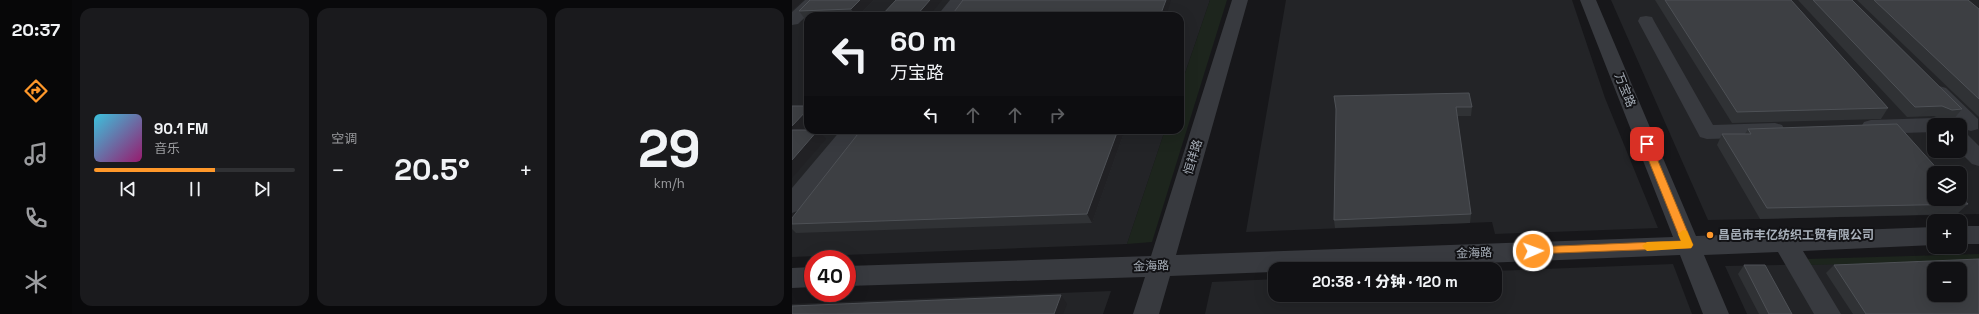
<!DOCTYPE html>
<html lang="zh">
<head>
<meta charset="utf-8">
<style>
  body { margin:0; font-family:"Space Grotesk","Noto Sans SC",sans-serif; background:#1a1a1d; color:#f1f3f6; height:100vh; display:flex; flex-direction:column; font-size:15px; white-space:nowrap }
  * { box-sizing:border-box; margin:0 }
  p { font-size:13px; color:#9c9da0 }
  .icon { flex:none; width:22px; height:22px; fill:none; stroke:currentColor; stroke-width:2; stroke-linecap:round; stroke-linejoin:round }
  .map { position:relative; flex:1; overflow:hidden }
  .drawer { display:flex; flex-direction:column; gap:8px; padding:8px; background:#09090b; width:720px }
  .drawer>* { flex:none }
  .banner { position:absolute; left:12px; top:12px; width:380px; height:122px; border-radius:12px; box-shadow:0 4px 16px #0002,0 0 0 1px #303134; background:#111114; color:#f1f3f6; overflow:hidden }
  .fabs { position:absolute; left:1135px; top:118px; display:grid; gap:8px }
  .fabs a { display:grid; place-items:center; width:40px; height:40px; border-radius:8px; background:#111114; box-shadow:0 4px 16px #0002,0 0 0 1px #303134; font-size:20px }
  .speed { position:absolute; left:12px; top:250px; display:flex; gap:8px; font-size:20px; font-weight:700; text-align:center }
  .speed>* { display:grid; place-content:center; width:52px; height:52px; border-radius:50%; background:#111114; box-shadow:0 4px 16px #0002,0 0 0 1px #303134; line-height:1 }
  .speed .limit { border:6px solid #d22; background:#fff; color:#111 }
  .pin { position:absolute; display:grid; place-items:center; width:34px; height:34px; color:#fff; margin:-17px; border-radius:8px; box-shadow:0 2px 6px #0006 }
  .me { position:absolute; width:44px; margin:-22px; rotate:88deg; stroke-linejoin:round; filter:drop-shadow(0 0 3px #0008) }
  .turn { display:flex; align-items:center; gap:14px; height:84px; padding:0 20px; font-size:18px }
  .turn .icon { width:52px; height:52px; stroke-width:2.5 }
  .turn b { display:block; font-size:28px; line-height:34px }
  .lanes { display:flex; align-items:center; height:38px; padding:0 20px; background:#0003; justify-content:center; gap:20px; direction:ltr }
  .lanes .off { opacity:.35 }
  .big { font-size:30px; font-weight:800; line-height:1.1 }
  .drawer .card { flex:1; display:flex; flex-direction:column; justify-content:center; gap:6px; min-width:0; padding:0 14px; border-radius:12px; background:#1a1a1d }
  .drawer .dial { align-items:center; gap:0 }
  .dial b { font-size:52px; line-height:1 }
  .song { display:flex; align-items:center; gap:12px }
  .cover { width:48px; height:48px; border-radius:6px; background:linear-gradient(135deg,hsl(190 70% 55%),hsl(320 70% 35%)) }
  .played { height:4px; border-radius:2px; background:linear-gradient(90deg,#ff982a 60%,#303134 60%) }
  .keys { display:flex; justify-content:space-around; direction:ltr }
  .heat { display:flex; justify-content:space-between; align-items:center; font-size:22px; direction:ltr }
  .drawer .tiles { flex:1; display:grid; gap:8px; grid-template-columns:repeat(3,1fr) }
  .trip { position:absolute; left:476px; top:262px; width:234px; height:40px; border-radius:12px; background:#111114; box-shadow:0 4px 16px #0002,0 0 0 1px #303134; font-weight:800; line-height:40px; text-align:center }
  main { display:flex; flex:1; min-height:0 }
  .dock { display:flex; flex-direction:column; width:72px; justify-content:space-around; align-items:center; background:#070708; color:#9c9da0 }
  .dock .icon { width:28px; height:28px }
  .dock .current { color:#ff982a }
  .dock b { font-size:18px; color:#f1f3f6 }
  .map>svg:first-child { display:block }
</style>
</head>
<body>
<main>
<nav class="dock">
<b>20:37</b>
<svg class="icon current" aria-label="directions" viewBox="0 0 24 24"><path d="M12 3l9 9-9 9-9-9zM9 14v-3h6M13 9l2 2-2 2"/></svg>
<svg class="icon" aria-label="music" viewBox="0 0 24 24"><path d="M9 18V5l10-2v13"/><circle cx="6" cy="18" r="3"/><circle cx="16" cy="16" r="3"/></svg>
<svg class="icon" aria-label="phone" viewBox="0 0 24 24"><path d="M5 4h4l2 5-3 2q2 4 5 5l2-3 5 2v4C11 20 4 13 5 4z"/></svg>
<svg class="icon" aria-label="climate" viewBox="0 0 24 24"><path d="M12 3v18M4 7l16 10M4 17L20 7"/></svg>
</nav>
<section class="drawer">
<div class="tiles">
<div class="card">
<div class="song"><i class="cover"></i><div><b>90.1 FM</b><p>音乐</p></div></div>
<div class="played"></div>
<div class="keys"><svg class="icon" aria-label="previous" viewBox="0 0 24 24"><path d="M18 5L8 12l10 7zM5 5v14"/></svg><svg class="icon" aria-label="pause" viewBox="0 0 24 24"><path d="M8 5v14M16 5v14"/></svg><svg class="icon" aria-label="next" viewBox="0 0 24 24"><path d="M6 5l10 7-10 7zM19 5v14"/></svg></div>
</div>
<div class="card"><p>空调</p>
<div class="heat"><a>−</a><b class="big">20.5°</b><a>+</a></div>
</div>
<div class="card dial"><b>29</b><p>km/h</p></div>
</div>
</section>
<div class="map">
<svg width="1187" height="314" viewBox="0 0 1187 314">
  <rect width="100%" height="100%" fill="#17171a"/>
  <g fill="#232427" fill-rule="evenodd">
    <polygon points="0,0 418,0 388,88 388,16 16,16 16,130 373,130 335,244 0,257"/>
    <polygon points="494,0 780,0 813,98 866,228 703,234 700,222 454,232"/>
    <path d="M819,0H1187V214L916,220ZM1142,125H1168V151H1142ZM1142,173H1168V199H1142Z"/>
    <path d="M1187,261V314H955L933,266ZM1142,269H1168V295H1142Z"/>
    <polygon points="881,264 900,314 413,314 420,282 483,279 483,295 703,295 703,271"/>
    <polygon points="319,291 311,314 0,314 0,304"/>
  </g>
  <g fill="#1d251d">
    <polygon points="418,0 435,0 360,242 335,244 373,130 388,130 388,88"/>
    <polygon points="1187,254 1187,261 1018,265 1015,259"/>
  </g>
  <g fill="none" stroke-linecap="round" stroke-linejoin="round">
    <g fill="#383a3f" fill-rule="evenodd">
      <polygon points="13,0 31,0 6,24 0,25 0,12"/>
      <polygon points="158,0 174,0 162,16 145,16"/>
      <polygon points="440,0 456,0 384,255 881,237 788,0 804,0 904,236 1142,227 1142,245 1011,251 1049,314 1022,314 986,252 912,255 937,314 911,314 888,255 548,269 483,269 483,272 378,276 367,314 341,314 353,277 55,286 55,266 359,256"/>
      <polygon points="854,16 860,17 862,21 921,125 983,123 990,125 993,130 990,135 983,137 915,139 908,137 846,21 848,17"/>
      <polygon points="1147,86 1154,88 1186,119 1186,129 1179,131 1172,129 1140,96 1138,92 1140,88"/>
      <polygon points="1142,118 1149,120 1152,125 1142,125 1142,132 1079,134 1072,132 1069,127 1072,122 1079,120"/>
      <polygon points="49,130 70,130 8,210 0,213 0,188"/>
      <polygon points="1168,132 1175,134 1187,146 1187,166 1180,164 1167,151"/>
      <rect x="1168" y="226" width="19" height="18"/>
      <polygon points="21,267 21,287 0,288 0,268"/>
    </g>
  </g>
  <g fill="#303235">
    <polygon points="18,0 82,0 66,16 16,16 16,19 13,19 7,11"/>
    <polygon points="863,0 999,0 1096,108 1089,119 940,123"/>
    <polygon points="1006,0 1060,0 1170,109 1161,120 1151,120 1142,116 1115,117"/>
    <polygon points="1065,0 1176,0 1187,9 1187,117"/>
    <polygon points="542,96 680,107 679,116 665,116 679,214 678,223 543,228 542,220 544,113"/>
    <polygon points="956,129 1176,204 1165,214 968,219 925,145 930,134 953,134"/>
    <polygon points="333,130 300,223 4,233 0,229 0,218"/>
    <polygon points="952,265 1000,314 967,314 946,274"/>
    <polygon points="1042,265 1187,314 1061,314 1034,273"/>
  </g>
  <g fill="#212124">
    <polygon points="0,0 11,0 0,10"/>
    <polygon points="68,0 82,0 66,16 64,16 59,9"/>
    <polygon points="138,0 150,0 137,16 124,16"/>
    <polygon points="374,0 379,0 374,16 368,16"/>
    <polygon points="16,109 16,126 4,139 0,134 0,126"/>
    <polygon points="26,130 34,139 0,178 0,160"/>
    <polygon points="326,130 333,130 300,223 295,214"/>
    <polygon points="269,295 275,304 271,314 262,314"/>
  </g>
  <g fill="#3d3f43" stroke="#4e5156" fill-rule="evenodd">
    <polygon points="18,0 68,0 59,9 7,11"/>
    <polygon points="104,0 138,0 124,16 89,16"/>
    <polygon points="171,0 374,0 368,16 159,16"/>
    <polygon points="873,0 999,0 1096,108 945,112"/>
    <polygon points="1021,0 1060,0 1170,109 1160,110 1150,106 1123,107"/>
    <polygon points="1082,0 1176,0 1187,9 1187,99"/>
    <polygon points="677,93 680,107 664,107 679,214 542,220 544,109 542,96"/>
    <polygon points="0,106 16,106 16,109 0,126"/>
    <polygon points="1105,124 1149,173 1142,173 1142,199 1168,199 1168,195 1176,204 975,208 930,134 959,134 956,129"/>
    <polygon points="0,130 26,130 0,160"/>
    <polygon points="69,130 326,130 295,214 0,224 0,218"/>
    <path d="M1187,259V314H1074L1042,265ZM1142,269H1168V295H1142Z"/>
    <polygon points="952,265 973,265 1000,314 977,314"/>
    <polygon points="269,295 262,314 0,314 0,306"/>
  </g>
  <polygon fill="#ff982a" stroke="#a6631b" points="855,141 859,144 901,245 899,248 737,254 735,251 737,248 741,247 889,241 850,144"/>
  <polygon fill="#f59e0b" points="891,230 895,231 901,245 899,248 855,251 850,246 855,242 889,241 886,234"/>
  <circle fill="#ff982a" stroke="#121215" stroke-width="1.5" cx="918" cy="235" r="4"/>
  <g text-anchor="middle" stroke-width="4" stroke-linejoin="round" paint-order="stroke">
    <g font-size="12" fill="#a8b0ba" stroke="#121215">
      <text transform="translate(833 90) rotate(68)" y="4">万宝路</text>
      <text transform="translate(401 157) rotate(-73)" y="4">恒祥路</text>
      <text transform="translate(682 253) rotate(-2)" y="4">金海路</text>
      <text transform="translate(359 266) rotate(-2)" y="4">金海路</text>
    </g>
    <g font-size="12" font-weight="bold" fill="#a8b0ba" stroke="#121215" text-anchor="start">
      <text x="926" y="239">昌邑市丰亿纺织工贸有限公司</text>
    </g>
  </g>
</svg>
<div class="fabs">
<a><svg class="icon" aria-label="sound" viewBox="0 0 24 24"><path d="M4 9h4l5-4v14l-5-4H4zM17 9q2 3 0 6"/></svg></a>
<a><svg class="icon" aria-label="layers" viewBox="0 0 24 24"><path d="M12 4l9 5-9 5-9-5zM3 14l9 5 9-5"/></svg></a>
<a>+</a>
<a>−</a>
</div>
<div class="speed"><div class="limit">40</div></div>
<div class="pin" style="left:855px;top:144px;background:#d93025"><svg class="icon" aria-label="arrive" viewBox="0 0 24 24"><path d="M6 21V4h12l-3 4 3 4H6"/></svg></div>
<svg class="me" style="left:741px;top:251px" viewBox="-20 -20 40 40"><circle r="17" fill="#ff982a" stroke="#fff" stroke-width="3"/><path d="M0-11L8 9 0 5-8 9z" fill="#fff"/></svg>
<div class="trip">20:38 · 1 分钟 · 120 m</div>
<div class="banner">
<div class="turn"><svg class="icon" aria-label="left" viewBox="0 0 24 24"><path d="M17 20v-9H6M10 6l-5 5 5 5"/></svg><div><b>60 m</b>万宝路</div></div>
<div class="lanes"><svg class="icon" aria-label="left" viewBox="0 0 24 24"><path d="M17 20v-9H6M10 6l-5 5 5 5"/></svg><svg class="icon off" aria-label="ahead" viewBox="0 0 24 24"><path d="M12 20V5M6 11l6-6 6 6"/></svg><svg class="icon off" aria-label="ahead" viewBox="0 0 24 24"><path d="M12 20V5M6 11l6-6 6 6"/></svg><svg class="icon off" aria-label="right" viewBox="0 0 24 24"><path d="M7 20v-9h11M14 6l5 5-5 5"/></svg></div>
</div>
</div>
</main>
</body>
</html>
